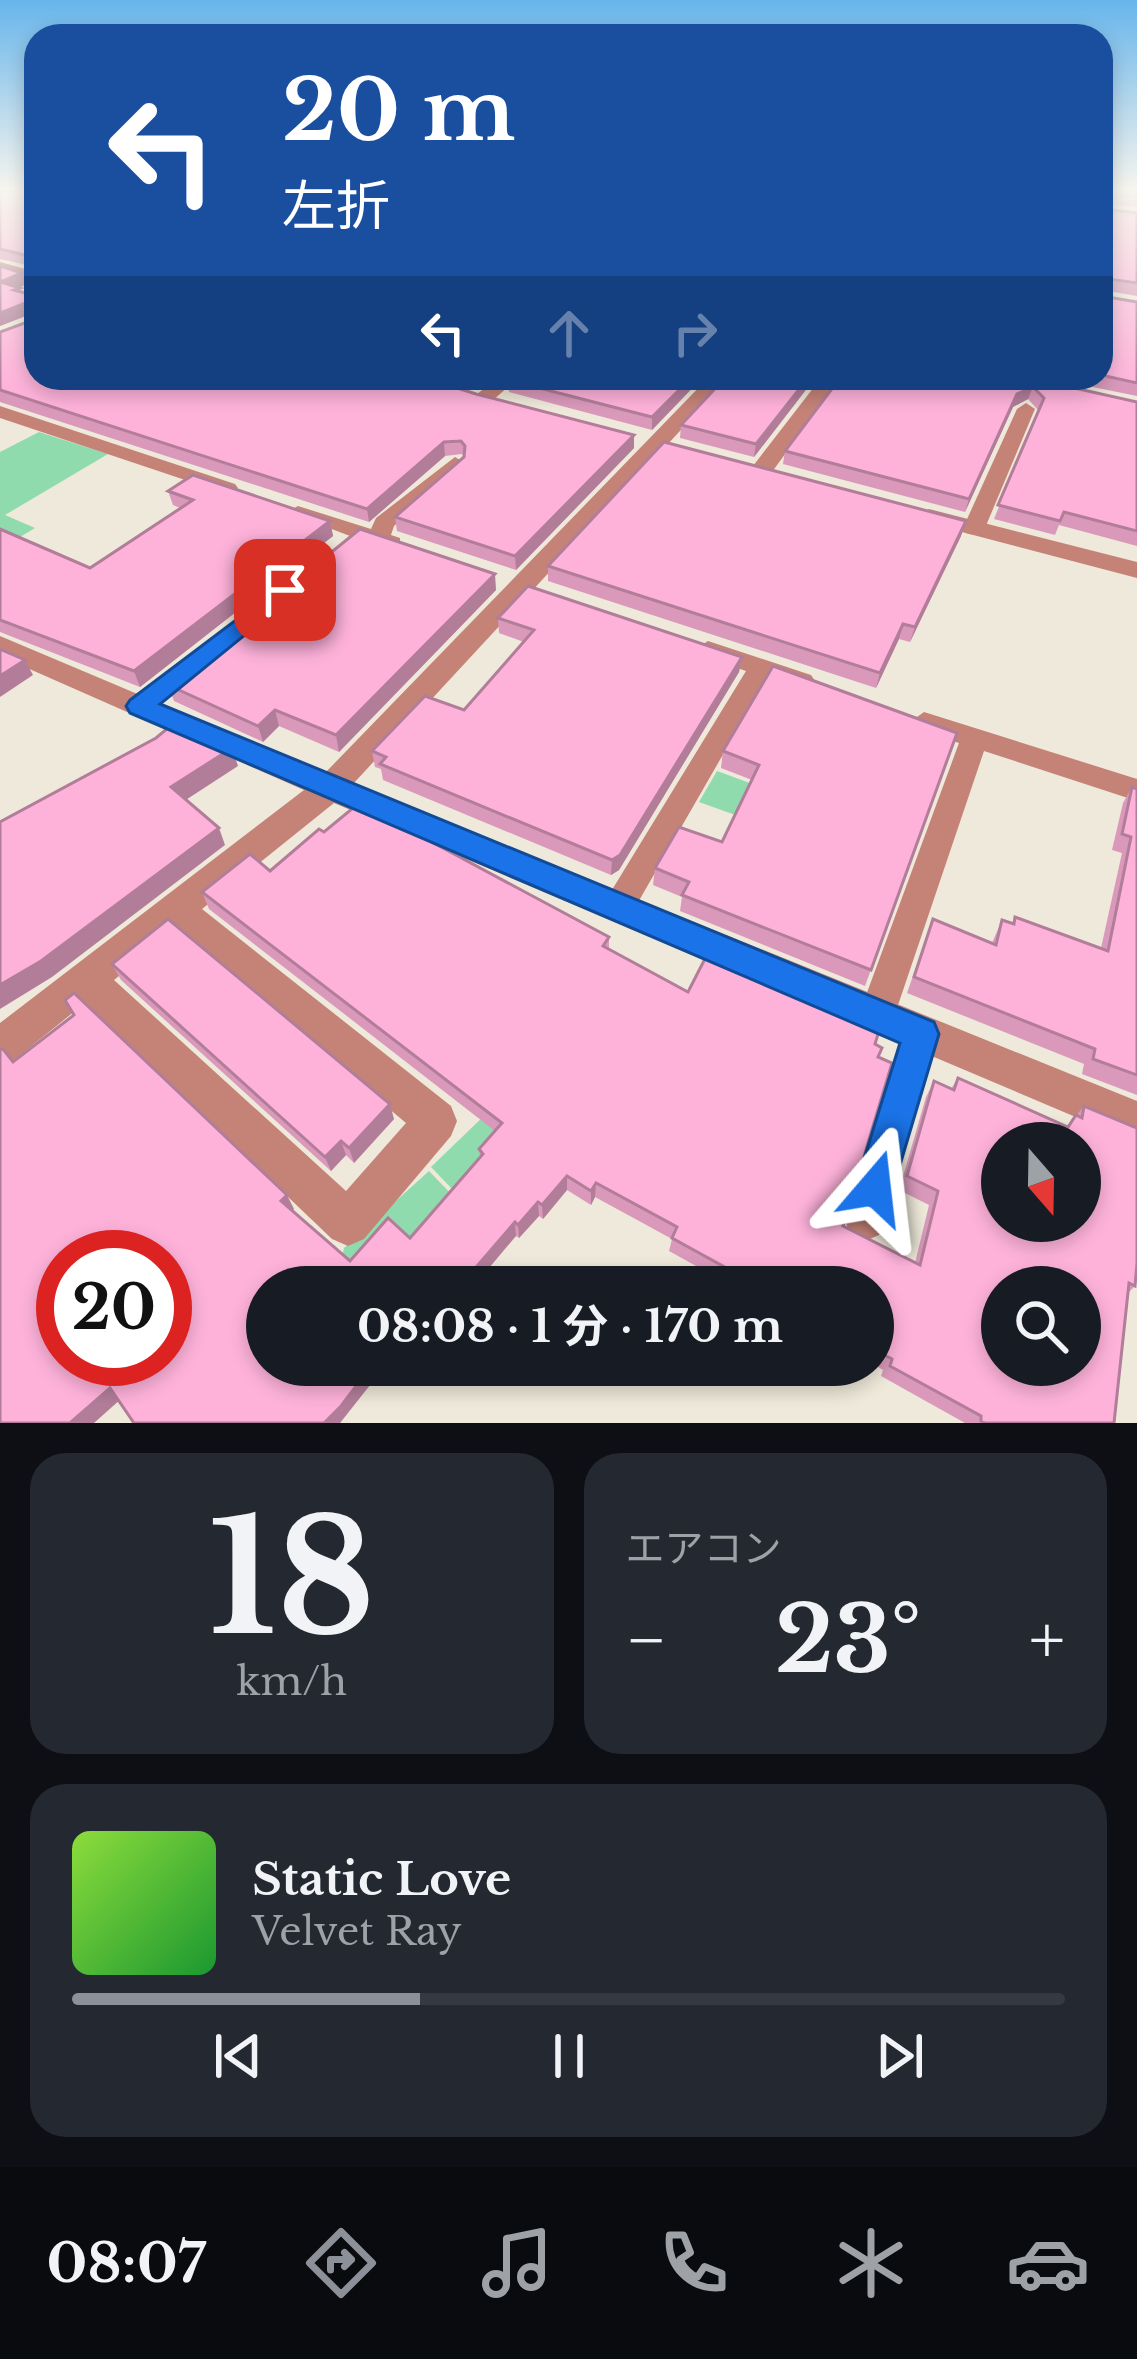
<!DOCTYPE html>
<html lang="ja">
<head>
<meta charset="utf-8">
<style>
  body { margin:0; font-family:"Libre Baskerville","Noto Sans JP",serif; background:#242831; color:#f1f3f6; height:100vh; display:flex; flex-direction:column; font-size:45px; white-space:nowrap }
  * { box-sizing:border-box; margin:0 }
  p { font-size:39px; color:#9ea1a6 }
  .icon { flex:none; width:66px; height:66px; fill:none; stroke:currentColor; stroke-width:2; stroke-linecap:round; stroke-linejoin:round }
  .map { position:relative; height:1423px; overflow:hidden }
  .sheet { display:flex; flex-direction:column; gap:30px; padding:30px; background:#0d0f14; flex:1 }
  .sheet>* { flex:none }
  .banner { position:absolute; left:24px; top:24px; width:1089px; height:366px; border-radius:36px; box-shadow:0 6px 18px #0003; background:#1a4fa0; color:#fff; overflow:hidden }
  .needle { width:78px; rotate:160deg }
  .controls { position:absolute; left:981px; top:1122px; display:grid; gap:24px }
  .controls a { display:grid; place-items:center; width:120px; height:120px; border-radius:50%; background:#171b24; box-shadow:0 6px 18px #0003; font-size:60px }
  .speed { position:absolute; left:36px; top:1230px; display:flex; gap:24px; font-size:60px; font-weight:700; text-align:center }
  .speed>* { display:grid; place-content:center; width:156px; height:156px; border-radius:50%; background:#171b24; box-shadow:0 6px 18px #0003; line-height:1 }
  .speed .limit { border:18px solid #d22; background:#fff; color:#111 }
  .pin { position:absolute; display:grid; place-items:center; width:102px; height:102px; color:#fff; margin:-51px; border-radius:24px; box-shadow:0 6px 18px #0006 }
  .me { position:absolute; width:132px; margin:-66px; rotate:17deg; stroke-linejoin:round; filter:drop-shadow(0 0 9px #0008) }
  .turn { display:flex; align-items:center; gap:42px; height:252px; padding:0 60px; font-size:54px }
  .turn .icon { width:156px; height:156px; stroke-width:2.5 }
  .turn b { display:block; font-size:84px; line-height:102px }
  .lanes { display:flex; align-items:center; height:114px; padding:0 60px; background:#0003; justify-content:center; gap:60px; direction:ltr }
  .lanes .off { opacity:.35 }
  .big { font-size:90px; font-weight:700; line-height:1.1 }
  .sheet .tile { flex:1; display:flex; flex-direction:column; justify-content:center; gap:18px; min-width:0; padding:0 42px; border-radius:36px; background:#242831 }
  .sheet .dial { align-items:center; gap:0 }
  .dial b { font-size:156px; line-height:1 }
  .song { display:flex; align-items:center; gap:36px }
  .cover { width:144px; height:144px; border-radius:18px; background:linear-gradient(135deg,hsl(90 70% 55%),hsl(130 70% 35%)) }
  .played { height:12px; border-radius:6px; background:linear-gradient(90deg,#8c9099 35%,#363941 35%) }
  .keys { display:flex; justify-content:space-around; direction:ltr }
  .heat { display:flex; justify-content:space-between; align-items:center; font-size:66px; direction:ltr }
  .sheet .tiles { flex:1; display:grid; gap:30px; grid-template-columns:1fr 1fr }
  .tile:last-child { grid-column:span 2 }
  .trip { position:absolute; left:246px; top:1266px; width:648px; height:120px; border-radius:60px; background:#171b24; box-shadow:0 6px 18px #0003; font-weight:700; line-height:120px; text-align:center }
  .tab-bar { display:flex; height:192px; justify-content:space-around; align-items:center; background:#090b0e; color:#9ea1a6 }
  .tab-bar .icon { width:84px; height:84px }
  .tab-bar .on { color:#8c9099 }
  .tab-bar b { font-size:54px; color:#f1f3f6 }
  .map>svg:first-child { display:block }
</style>
</head>
<body>
<div class="map">
<svg width="1137" height="1423" viewBox="0 0 1137 1423">
  <rect width="100%" height="100%" fill="#eee9da"/>
  <g fill="#8fdbae">
    <polygon points="39,432 108,454 5,515 35,528 20,537 35,545 0,565 0,452"/>
    <polygon points="717,771 758,786 741,817 699,802"/>
    <polygon points="487,1113 506,1133 476,1163 457,1194 431,1167"/>
    <polygon points="429,1171 454,1197 413,1246 353,1272 341,1261 344,1248"/>
  </g>
  <g fill="none" stroke-linecap="round" stroke-linejoin="round">
    <g fill="#c58378" fill-rule="evenodd">
      <polygon points="498,378 518,378 491,402 477,402 477,394"/>
      <polygon points="1026,403 1035,409 985,528 974,535 966,533 963,528 1017,409"/>
      <polygon points="0,406 235,484 238,488 235,492 221,492 0,418"/>
      <polygon points="455,457 465,463 462,467 394,526 391,535 400,538 400,548 371,544 287,512 298,506 371,529 376,518"/>
      <polygon points="324,552 332,554 332,564 150,714 130,714 127,707 130,700"/>
      <polygon points="708,641 811,675 815,681 802,690 767,678 629,918 618,921 607,918 602,908 607,898 746,671 699,655 695,649"/>
      <polygon points="924,712 1137,779 1137,801 984,751 894,1017 889,1028 876,1033 863,1028 858,1017 959,743 914,729 910,722"/>
      <polygon points="921,1017 934,1022 939,1034 885,1221 879,1235 865,1241 851,1235 845,1221 903,1034 908,1022"/>
    </g>
    <g fill="#c58378" fill-rule="evenodd">
      <polygon points="0,262 36,272 36,282 0,272"/>
      <path d="M708,378H729L353,784L1137,1101V1143L334,803L202,909L451,1106L457,1121L451,1136L364,1239L348,1246L332,1239L85,1003L14,1060L0,1066V1023L304,790L0,656V636L325,773ZM176,930L406,1123L346,1191L114,980Z"/>
      <polygon points="821,378 841,378 769,476 753,476 753,466"/>
      <polygon points="929,509 1137,562 1137,578 920,521 917,516"/>
    </g>
  </g>
  <g fill="#da99bb">
    <polygon points="0,189 36,189 36,267 0,259"/>
    <polygon points="1101,189 1137,189 1137,207 1103,204 1104,209 1137,213 1137,296 1102,290 1102,296 1137,302 1137,396 1048,378 1101,378"/>
    <polygon points="22,273 27,284 18,288 21,292 36,296 36,378 634,448 516,570 397,531 395,517 464,457 462,454 445,456 369,522 0,402 0,332 33,320 33,313 0,326"/>
    <polygon points="453,378 491,378 481,385"/>
    <polygon points="510,378 702,378 652,430 509,392 508,380"/>
    <polygon points="725,378 815,378 754,457 680,438 681,425"/>
    <polygon points="1030,378 1137,402 1137,546 1059,525 1055,535 994,519 1038,410 1028,399 1013,407 965,512 783,464 785,451"/>
    <polygon points="168,491 330,521 333,536 140,687 0,632 0,529 90,568 180,508 173,505"/>
    <polygon points="961,536 910,642 899,639 876,688 548,581 548,566"/>
    <polygon points="496,590 339,752 279,726 263,742 174,701 168,685"/>
    <polygon points="498,618 742,657 739,672 619,870 611,875 383,780 381,769 375,767 372,751 464,710 524,642 499,633"/>
    <polygon points="957,733 865,986 680,911 682,897 653,885 655,868 722,842 752,780 721,768 723,751"/>
    <polygon points="1132,787 1137,789 1137,1095 1082,1074 1084,1064 907,993 933,919 992,943 1002,920 1012,923 1015,917 1101,948 1122,853 1112,850 1123,803"/>
    <polygon points="324,832 609,937 609,949 688,992 875,1044 878,1057 843,1226 915,1263 929,1205 899,1190 926,1097 934,1081 951,1089 958,1078 1067,1127 1084,1106 1135,1286 1128,1293 1114,1423 965,1423 881,1376 883,1370 873,1364 873,1287 734,1287 669,1251 672,1239 595,1197 591,1205 567,1190 543,1219 539,1216 519,1238 516,1236 267,1287 347,1416 14,1062 294,1209 292,1210 350,1261 410,1238 480,1158 479,1149 495,1131 209,909 202,892 270,871"/>
    <polygon points="112,964 394,1119 354,1163 346,1155 331,1171 121,980"/>
  </g>
  <g fill="#b27d99">
    <polygon points="22,273 27,284 4,294 0,282"/>
    <polygon points="33,300 36,312 0,326 0,313"/>
    <polygon points="691,378 702,378 652,430 652,417"/>
    <polygon points="808,378 815,378 754,457 756,444"/>
    <polygon points="1033,387 1028,399 1013,407 965,512 969,499 1017,394"/>
    <polygon points="634,435 634,448 516,570 515,556"/>
    <polygon points="444,442 445,456 369,522 367,509"/>
    <polygon points="330,521 333,536 140,687 134,671"/>
    <polygon points="966,521 961,536 910,642 915,627"/>
    <polygon points="495,574 496,590 339,752 336,735"/>
    <polygon points="903,624 899,639 876,688 880,673"/>
    <polygon points="742,657 739,672 619,870 611,875 612,860"/>
    <polygon points="25,660 33,675 0,697 0,676"/>
    <polygon points="275,710 279,726 263,742 258,726"/>
    <polygon points="232,748 238,766 178,805 171,787"/>
    <polygon points="219,828 225,845 52,977 0,1009 0,985"/>
    <polygon points="390,1104 394,1119 354,1163 349,1148"/>
    <polygon points="341,1141 346,1155 331,1171 325,1157"/>
    <polygon points="567,1176 567,1190 543,1219 542,1205"/>
    <polygon points="596,1183 595,1197 591,1205 591,1191"/>
    <polygon points="287,1195 294,1209 288,1215 281,1201"/>
    <polygon points="538,1202 539,1216 519,1238 518,1225"/>
    <polygon points="515,1222 516,1236 473,1287 459,1287"/>
    <polygon points="372,1365 386,1365 340,1423 324,1423"/>
    <polygon points="110,1388 122,1398 94,1423 70,1423"/>
  </g>
  <g fill="#feb2da" stroke="#b27d99" stroke-width="3" fill-rule="evenodd">
    <polygon points="0,189 36,189 36,265 33,257 0,249"/>
    <polygon points="1101,189 1137,189 1137,197 1101,193 1104,209 1137,213 1137,283 1102,278 1102,296 1137,302 1137,383 1101,375"/>
    <polygon points="0,266 22,273 0,282"/>
    <polygon points="0,282 20,288 14,290 36,296 36,378 426,378 476,394 634,435 515,556 395,517 464,457 465,446 461,441 444,442 367,509 0,390 0,332 33,320 33,300 0,313"/>
    <polygon points="510,378 691,378 652,417 508,380"/>
    <polygon points="725,378 808,378 756,444 681,425"/>
    <polygon points="840,378 1030,378 1137,402 1137,531 1064,512 1060,521 998,505 1044,398 1033,387 1017,394 969,499 785,451"/>
    <polygon points="664,442 966,521 915,627 903,624 880,673 548,566"/>
    <polygon points="193,475 330,521 134,671 0,620 0,529 90,568 193,500 168,491"/>
    <polygon points="360,529 495,574 336,735 275,710 258,726 168,685"/>
    <polygon points="528,586 742,657 620,855 612,860 380,764 386,757 372,751 425,696 464,710 534,630 498,618"/>
    <polygon points="0,649 25,660 0,676"/>
    <polygon points="773,666 957,733 871,970 682,895 689,882 655,868 679,827 722,842 759,765 723,751"/>
    <polygon points="174,723 232,748 171,787 219,828 41,961 0,985 0,822 156,738"/>
    <polygon points="1132,787 1137,789 1137,1075 1093,1059 1095,1049 914,977 933,919 996,945 1002,920 1014,924 1015,917 1108,951 1131,837 1122,834"/>
    <path d="M359,803L609,937L603,946L688,992L710,949L882,1021L875,1044L882,1048L878,1057L892,1063L843,1226L920,1265L938,1191L907,1176L934,1081L954,1090L958,1078L1068,1127L1076,1115L1082,1118L1084,1106L1137,1128V1263L1135,1286L1129,1283L1114,1423H985L981,1421V1416L890,1366L892,1359L873,1349V1287H761L672,1238L677,1227L596,1183L591,1191L567,1176L542,1205L538,1202L518,1225L515,1222L459,1287H267V1365H372L341,1406L324,1423H134L110,1388L70,1423H0V1049H3L13,1062L74,1015L65,1000L74,993L287,1195L281,1201L350,1261L388,1218L410,1238L483,1154L479,1149L502,1123L202,892L250,854L270,871L319,829L324,832ZM1002,1143H1080V1221H1002ZM63,1257H165V1359H63ZM1002,1287H1080V1365H1002Z"/>
    <polygon points="168,919 390,1104 349,1148 341,1141 325,1157 112,964"/>
  </g>
  <linearGradient id="sky" x2="0" y2="1"><stop stop-color="#67b5eb"/><stop offset="0.49" stop-color="#f7f5ee"/><stop offset="1" stop-color="#f7f5ee" stop-opacity="0"/></linearGradient>
  <rect width="1137" height="388" fill="url(#sky)"/>
  <polygon fill="#1a73e8" stroke="#114b97" stroke-width="3" points="285,583 294,585 294,595 160,704 934,1022 939,1034 889,1202 875,1208 861,1202 855,1188 900,1043 130,713 126,706 130,700"/>
</svg>
<div class="controls">
<a><svg class="needle" viewBox="-14 -14 28 28"><path d="M0-13l5 13h-10z" fill="#e53935"/><path d="M0 13l5-13h-10z" fill="#9ea1a6"/></svg></a>
<a><svg class="icon" aria-label="search" viewBox="0 0 24 24"><circle cx="10" cy="10" r="6"/><path d="M15 15l6 6"/></svg></a>
</div>
<div class="speed"><div class="limit">20</div></div>
<div class="pin" style="left:285px;top:590px;background:#d93025"><svg class="icon" aria-label="arrive" viewBox="0 0 24 24"><path d="M6 21V4h12l-3 4 3 4H6"/></svg></div>
<svg class="me" style="left:875px;top:1188px" viewBox="-20 -20 40 40"><path d="M0-17L14 15 0 8-14 15z" fill="#1a73e8" stroke="#fff" stroke-width="4"/></svg>
<div class="trip">08:08 · 1 分 · 170 m</div>
<div class="banner">
<div class="turn"><svg class="icon" aria-label="left" viewBox="0 0 24 24"><path d="M17 20v-9H6M10 6l-5 5 5 5"/></svg><div><b>20 m</b>左折</div></div>
<div class="lanes"><svg class="icon" aria-label="left" viewBox="0 0 24 24"><path d="M17 20v-9H6M10 6l-5 5 5 5"/></svg><svg class="icon off" aria-label="ahead" viewBox="0 0 24 24"><path d="M12 20V5M6 11l6-6 6 6"/></svg><svg class="icon off" aria-label="right" viewBox="0 0 24 24"><path d="M7 20v-9h11M14 6l5 5-5 5"/></svg></div>
</div>
</div>
<section class="sheet">
<div class="tiles">
<div class="tile dial"><b>18</b><p>km/h</p></div>
<div class="tile"><p>エアコン</p>
<div class="heat"><a>−</a><b class="big">23°</b><a>+</a></div>
</div>
<div class="tile">
<div class="song"><i class="cover"></i><div><b>Static Love</b><p>Velvet Ray</p></div></div>
<div class="played"></div>
<div class="keys"><svg class="icon" aria-label="previous" viewBox="0 0 24 24"><path d="M18 5L8 12l10 7zM5 5v14"/></svg><svg class="icon" aria-label="pause" viewBox="0 0 24 24"><path d="M8 5v14M16 5v14"/></svg><svg class="icon" aria-label="next" viewBox="0 0 24 24"><path d="M6 5l10 7-10 7zM19 5v14"/></svg></div>
</div>
</div>
</section>
<nav class="tab-bar">
<b>08:07</b>
<svg class="icon on" aria-label="directions" viewBox="0 0 24 24"><path d="M12 3l9 9-9 9-9-9zM9 14v-3h6M13 9l2 2-2 2"/></svg>
<svg class="icon" aria-label="music" viewBox="0 0 24 24"><path d="M9 18V5l10-2v13"/><circle cx="6" cy="18" r="3"/><circle cx="16" cy="16" r="3"/></svg>
<svg class="icon" aria-label="phone" viewBox="0 0 24 24"><path d="M5 4h4l2 5-3 2q2 4 5 5l2-3 5 2v4C11 20 4 13 5 4z"/></svg>
<svg class="icon" aria-label="climate" viewBox="0 0 24 24"><path d="M12 3v18M4 7l16 10M4 17L20 7"/></svg>
<svg class="icon" aria-label="car" viewBox="0 0 24 24"><path d="M5 17H2v-5l4-1 3-4h7l3 4 3 1v5h-3M9 17h6M6 11h13"/><circle cx="7" cy="17" r="2"/><circle cx="17" cy="17" r="2"/></svg>
</nav>
</body>
</html>
